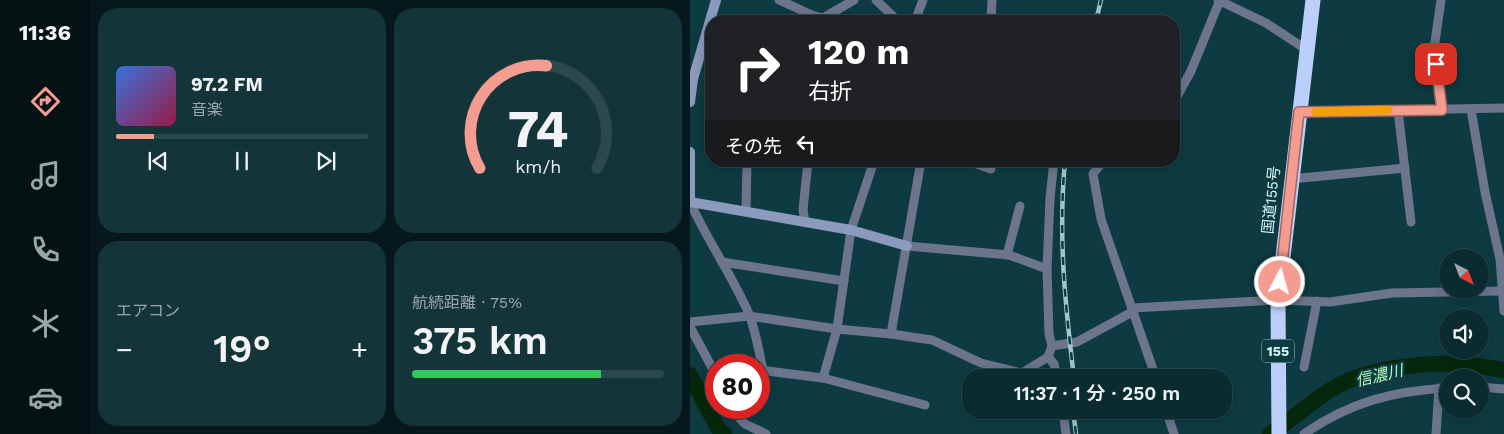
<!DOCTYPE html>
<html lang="ja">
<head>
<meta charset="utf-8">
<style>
  body { margin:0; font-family:"Work Sans","Noto Sans JP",sans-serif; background:#133439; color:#f1f3f6; height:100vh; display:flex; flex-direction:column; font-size:19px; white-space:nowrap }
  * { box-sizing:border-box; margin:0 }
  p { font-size:16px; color:#99a7ab }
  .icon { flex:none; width:28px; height:28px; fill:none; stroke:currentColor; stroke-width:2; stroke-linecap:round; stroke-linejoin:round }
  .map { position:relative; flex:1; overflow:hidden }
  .drawer { display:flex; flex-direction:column; gap:8px; padding:8px; background:#06181b; width:600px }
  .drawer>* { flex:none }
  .top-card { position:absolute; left:15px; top:15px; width:475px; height:152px; border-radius:20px; box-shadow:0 2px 12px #0003,0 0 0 1px #2a484d; background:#202124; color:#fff; overflow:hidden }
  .needle { width:32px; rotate:138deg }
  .tools { position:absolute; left:749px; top:249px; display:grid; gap:10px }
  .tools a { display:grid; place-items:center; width:50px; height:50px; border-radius:50%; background:#0a2c31; box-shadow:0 2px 12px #0003,0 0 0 1px #2a484d; font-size:25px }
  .speed { position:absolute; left:15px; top:354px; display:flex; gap:10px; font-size:25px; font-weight:700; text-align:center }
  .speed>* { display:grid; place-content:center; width:65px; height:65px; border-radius:50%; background:#0a2c31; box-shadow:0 2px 12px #0003,0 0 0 1px #2a484d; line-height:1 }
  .speed .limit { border:8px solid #d22; background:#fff; color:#111 }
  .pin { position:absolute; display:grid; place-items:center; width:42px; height:42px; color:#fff; margin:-21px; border-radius:10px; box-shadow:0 2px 8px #0006 }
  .me { position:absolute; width:55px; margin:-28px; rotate:6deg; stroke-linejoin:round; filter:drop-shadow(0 0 4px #0008) }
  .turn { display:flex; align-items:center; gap:18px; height:105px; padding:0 20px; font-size:22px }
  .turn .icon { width:65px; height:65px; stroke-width:2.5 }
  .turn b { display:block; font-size:35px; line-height:42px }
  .then { display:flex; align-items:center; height:48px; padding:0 20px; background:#0003; gap:10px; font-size:19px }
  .big { font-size:38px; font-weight:600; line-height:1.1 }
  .drawer .card { flex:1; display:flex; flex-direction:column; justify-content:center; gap:8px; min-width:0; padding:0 18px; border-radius:20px; background:#133439 }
  .drawer .dial { align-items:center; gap:0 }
  .dial svg { height:130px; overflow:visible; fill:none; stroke:#2a484d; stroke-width:7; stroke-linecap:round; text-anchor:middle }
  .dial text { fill:#f1f3f6; stroke:none }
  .song { display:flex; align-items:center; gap:15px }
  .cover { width:60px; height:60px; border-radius:8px; background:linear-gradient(135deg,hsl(220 70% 55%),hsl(340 70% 35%)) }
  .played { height:5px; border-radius:2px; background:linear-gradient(90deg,#f59c91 15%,#2a484d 15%) }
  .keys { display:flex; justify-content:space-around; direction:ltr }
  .heat { display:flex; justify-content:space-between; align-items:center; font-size:28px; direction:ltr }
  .charge { height:8px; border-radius:4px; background:linear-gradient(90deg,#34c759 75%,#2a484d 0) }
  .drawer .tiles { flex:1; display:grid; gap:8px; grid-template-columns:repeat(2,1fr) }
  .trip { position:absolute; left:272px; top:369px; width:270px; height:50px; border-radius:20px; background:#0a2c31; box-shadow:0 2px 12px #0003,0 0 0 1px #2a484d; font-weight:600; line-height:50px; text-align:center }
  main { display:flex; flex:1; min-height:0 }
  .menu { display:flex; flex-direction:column; width:90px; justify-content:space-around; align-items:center; background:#041214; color:#99a7ab }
  .menu .icon { width:35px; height:35px }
  .menu .current { color:#f59c91 }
  .menu b { font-size:22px; color:#f1f3f6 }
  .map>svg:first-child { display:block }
</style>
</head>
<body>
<main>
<nav class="menu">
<b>11:36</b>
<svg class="icon current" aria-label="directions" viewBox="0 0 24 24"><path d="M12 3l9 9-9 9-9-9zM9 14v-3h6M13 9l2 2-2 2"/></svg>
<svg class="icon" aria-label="music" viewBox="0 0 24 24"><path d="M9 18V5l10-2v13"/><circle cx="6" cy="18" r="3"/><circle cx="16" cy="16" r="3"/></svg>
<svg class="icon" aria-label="phone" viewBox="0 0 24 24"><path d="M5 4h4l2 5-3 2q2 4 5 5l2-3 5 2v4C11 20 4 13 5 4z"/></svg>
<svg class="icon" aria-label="climate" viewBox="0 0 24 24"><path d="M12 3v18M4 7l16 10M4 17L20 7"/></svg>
<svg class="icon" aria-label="car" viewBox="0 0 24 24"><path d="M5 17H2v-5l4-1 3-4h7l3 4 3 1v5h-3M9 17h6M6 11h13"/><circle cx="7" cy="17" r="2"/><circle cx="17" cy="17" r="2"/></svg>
</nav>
<section class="drawer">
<div class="tiles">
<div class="card">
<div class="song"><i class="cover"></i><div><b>97.2 FM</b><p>音楽</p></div></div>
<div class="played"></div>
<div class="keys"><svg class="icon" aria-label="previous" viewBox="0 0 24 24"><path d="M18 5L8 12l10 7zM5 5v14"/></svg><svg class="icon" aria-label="pause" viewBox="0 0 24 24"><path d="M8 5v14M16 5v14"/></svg><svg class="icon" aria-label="next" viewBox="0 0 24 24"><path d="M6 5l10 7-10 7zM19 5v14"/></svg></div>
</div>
<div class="card dial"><svg viewBox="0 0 100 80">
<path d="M14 69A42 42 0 1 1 86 69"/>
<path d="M14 69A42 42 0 0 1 55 6" stroke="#f59c91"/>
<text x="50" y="56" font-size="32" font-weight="700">74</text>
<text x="50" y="72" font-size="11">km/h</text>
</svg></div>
<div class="card"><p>エアコン</p>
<div class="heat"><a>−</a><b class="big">19°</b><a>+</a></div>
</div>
<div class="card"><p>航続距離 · 75%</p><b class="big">375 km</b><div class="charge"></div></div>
</div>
</section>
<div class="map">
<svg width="814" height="434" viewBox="0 0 814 434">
  <rect width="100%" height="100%" fill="#0d3b41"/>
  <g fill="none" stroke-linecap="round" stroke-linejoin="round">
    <g stroke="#05280c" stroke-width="16">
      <polyline points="0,375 28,428 34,434"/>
      <path d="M580,434C604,419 624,398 649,385C679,369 734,362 769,364C783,364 799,368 814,370"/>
    </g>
    <g stroke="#6c758c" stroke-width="9">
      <polyline points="89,0 124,16"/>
      <polyline points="186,0 208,21"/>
      <polyline points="528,0 576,23 617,50"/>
      <polyline points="751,0 744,49 752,109"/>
      <polyline points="122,21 124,16 133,18 164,0"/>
      <polyline points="225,21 233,0"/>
      <polyline points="301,21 302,0"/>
      <polyline points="484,102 501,71 530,0"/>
      <polyline points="781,109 795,192 810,259 814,311"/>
      <polyline points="609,112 708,110"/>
      <polyline points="278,161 301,169"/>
      <polyline points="413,161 403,174 411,219 466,378"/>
      <polyline points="601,179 715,168"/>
      <path d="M0,202C17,240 42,275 59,314C66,332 69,352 73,370"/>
      <polyline points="56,211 57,161"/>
      <polyline points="115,222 113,210 118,161"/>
      <polyline points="721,222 708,110 814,108"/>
      <polyline points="217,246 319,255 357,269"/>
      <polyline points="317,255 330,206"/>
      <polyline points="32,262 154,281"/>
      <polyline points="443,308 588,300 640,302 702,293 812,291"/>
      <polyline points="0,322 59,316 147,329 201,334 242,340 291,363 332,373 358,357 362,346 359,334 357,269 360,198 364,161"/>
      <polyline points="0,327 25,373 26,379"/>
      <polyline points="201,334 231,161"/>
      <polyline points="362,346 387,342 444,311"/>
      <polyline points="358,357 364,364 367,378"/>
      <polyline points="614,367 627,301"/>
      <polyline points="69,370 133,378 235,405"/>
      <polyline points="133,378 147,329 161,230 184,161"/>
      <polyline points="790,387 814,389"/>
      <polyline points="40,408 55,424 76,434"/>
      <polyline points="373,410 376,434"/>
      <polyline points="476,410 484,434"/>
      <path d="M614,434C660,402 703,391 758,388"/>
      <polyline points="746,434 749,388"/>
    </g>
    <g stroke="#8b9abd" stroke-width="10">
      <polyline points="0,102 3,79 26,0"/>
      <polyline points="0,152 0,202 161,230 217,246"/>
    </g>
    <polyline stroke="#bccffb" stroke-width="15" points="589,434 588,300 623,0"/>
    <defs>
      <g id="rail">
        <polyline points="406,21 411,0"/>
        <path d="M375,161C368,236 375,303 384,378"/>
        <polyline points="383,410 386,434"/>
      </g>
    </defs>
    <use href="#rail" stroke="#9ec7cd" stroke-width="4.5"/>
    <use href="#rail" stroke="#0d3b41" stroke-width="2.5" stroke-dasharray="8" stroke-linecap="butt"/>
  </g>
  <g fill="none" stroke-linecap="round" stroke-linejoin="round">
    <defs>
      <polyline id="route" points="590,282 609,112 752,110 746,64"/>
    </defs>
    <use href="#route" stroke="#9f655e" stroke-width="12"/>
    <use href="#route" stroke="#f59c91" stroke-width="9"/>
    <polyline stroke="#f59e0b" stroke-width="9" points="626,112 698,110"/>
  </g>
  <g text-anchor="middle" stroke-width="4.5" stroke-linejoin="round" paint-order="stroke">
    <rect fill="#0d3b41" stroke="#96bfc5" stroke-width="1" x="572" y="339.5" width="32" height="23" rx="4"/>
    <g font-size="14" font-weight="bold" fill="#d1f8fe">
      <text x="588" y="356">155</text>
    </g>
    <g font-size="15" fill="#d1f8fe" stroke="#0d3b41">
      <text transform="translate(581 200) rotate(-84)" y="5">国道155号</text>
    </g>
    <g font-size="16" font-style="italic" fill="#b0f9b8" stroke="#0d3b41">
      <text transform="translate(689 375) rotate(-13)" y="6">信濃川</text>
    </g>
  </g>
</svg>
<div class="tools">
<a><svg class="needle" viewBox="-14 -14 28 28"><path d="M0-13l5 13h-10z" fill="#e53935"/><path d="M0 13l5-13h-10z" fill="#99a7ab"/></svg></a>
<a><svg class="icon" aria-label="sound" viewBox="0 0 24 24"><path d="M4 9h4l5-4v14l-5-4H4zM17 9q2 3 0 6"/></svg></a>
<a><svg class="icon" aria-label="search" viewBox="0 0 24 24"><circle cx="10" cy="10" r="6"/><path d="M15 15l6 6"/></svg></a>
</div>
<div class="speed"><div class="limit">80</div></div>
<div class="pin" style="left:746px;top:64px;background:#d93025"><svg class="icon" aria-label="arrive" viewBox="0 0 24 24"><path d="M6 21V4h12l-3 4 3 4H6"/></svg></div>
<svg class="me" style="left:590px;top:282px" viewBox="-20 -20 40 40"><circle r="17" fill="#f59c91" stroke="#fff" stroke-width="3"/><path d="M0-11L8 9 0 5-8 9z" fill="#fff"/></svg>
<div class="trip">11:37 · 1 分 · 250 m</div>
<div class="top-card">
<div class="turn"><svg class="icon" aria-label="right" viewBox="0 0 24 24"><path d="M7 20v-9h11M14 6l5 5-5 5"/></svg><div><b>120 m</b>右折</div></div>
<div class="then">その先<svg class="icon" aria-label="left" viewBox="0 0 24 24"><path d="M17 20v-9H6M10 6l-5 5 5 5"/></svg></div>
</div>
</div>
</main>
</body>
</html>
